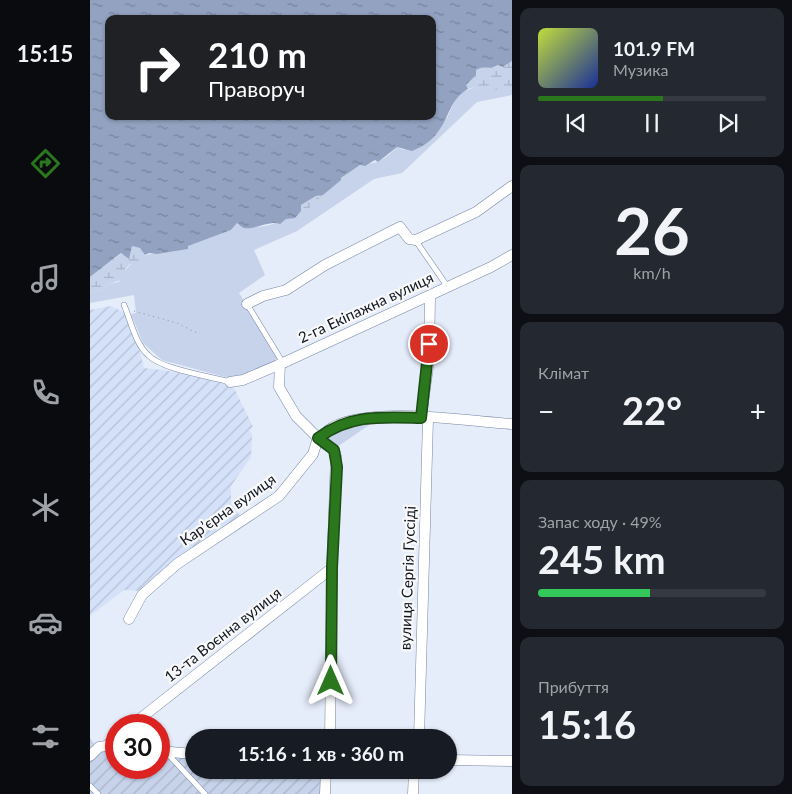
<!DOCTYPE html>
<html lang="uk">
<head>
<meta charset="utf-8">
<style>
  body { margin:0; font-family:Lato,sans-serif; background:#242831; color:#f1f3f6; height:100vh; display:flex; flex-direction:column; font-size:19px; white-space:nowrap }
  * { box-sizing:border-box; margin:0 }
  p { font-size:16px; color:#9ea1a6 }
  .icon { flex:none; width:28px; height:28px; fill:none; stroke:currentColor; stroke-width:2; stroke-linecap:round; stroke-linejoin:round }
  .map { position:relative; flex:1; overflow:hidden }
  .panel { display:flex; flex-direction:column; gap:8px; padding:8px; background:#0d0f14; width:280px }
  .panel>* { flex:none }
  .guide { position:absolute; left:15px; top:15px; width:331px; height:105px; border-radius:10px; box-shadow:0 1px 4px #0004; background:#202124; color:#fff; overflow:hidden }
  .speed { position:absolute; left:15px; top:714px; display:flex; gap:10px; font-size:25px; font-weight:700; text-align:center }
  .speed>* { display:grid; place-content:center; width:65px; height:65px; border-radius:50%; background:#171b24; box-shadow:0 1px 4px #0004; line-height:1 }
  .speed .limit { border:8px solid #d22; background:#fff; color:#111 }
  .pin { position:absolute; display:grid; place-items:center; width:42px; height:42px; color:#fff; margin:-21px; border:2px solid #fff; border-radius:50%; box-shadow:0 1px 5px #0007 }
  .me { position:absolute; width:55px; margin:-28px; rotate:0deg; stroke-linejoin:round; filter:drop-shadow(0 0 4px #0008) }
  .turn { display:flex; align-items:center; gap:18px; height:105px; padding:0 20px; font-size:22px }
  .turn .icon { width:65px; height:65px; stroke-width:2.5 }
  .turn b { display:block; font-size:35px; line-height:42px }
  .big { font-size:38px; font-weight:700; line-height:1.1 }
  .panel .tile { flex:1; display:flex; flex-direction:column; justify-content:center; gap:8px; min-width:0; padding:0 18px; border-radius:10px; background:#242831 }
  .panel .dial { align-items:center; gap:0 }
  .dial b { font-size:65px; line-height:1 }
  .song { display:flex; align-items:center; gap:15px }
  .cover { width:60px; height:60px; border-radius:8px; background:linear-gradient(135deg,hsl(70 70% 55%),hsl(230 70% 35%)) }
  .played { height:5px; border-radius:2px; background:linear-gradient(90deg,#2b771e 55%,#363941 55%) }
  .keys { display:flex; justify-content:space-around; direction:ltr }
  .heat { display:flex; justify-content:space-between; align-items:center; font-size:28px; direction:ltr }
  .charge { height:8px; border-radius:4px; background:linear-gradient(90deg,#34c759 49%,#363941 0) }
  .trip { position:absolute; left:95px; top:729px; width:272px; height:50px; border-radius:25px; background:#171b24; box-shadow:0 1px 4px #0004; font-weight:700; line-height:50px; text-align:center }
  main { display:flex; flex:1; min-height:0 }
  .dock { display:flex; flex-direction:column; width:90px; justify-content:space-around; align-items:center; background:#090b0e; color:#9ea1a6 }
  .dock .icon { width:35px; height:35px }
  .dock .on { color:#2b771e }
  .dock b { font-size:22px; color:#f1f3f6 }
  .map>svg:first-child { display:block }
</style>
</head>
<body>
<main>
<nav class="dock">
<b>15:15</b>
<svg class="icon on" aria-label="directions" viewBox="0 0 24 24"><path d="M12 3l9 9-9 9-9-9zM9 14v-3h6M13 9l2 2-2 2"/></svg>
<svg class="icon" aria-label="music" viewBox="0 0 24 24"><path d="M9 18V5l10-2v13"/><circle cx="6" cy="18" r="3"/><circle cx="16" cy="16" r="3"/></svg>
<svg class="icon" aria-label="phone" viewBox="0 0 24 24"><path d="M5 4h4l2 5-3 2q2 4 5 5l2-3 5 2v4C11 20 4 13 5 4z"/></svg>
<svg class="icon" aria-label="climate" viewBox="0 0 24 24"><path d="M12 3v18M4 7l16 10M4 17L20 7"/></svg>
<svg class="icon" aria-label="car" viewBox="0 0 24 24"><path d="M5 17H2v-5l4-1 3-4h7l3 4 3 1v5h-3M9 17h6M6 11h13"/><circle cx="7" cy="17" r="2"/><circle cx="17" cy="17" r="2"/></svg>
<svg class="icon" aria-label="filters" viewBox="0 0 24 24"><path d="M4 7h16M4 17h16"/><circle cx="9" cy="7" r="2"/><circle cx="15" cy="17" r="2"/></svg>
</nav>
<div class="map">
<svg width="422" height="794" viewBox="0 0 422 794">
  <defs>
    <pattern id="industrial-furrows" width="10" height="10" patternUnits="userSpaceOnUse" patternTransform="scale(1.25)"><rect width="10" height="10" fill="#d4e1f9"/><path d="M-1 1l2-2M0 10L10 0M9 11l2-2" fill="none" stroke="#b5c0d5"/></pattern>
    <pattern id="wetland-marsh" width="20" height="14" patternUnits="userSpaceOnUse" patternTransform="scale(1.25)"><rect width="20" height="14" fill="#c7d3ea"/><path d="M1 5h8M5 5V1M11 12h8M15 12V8" fill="none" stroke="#aab4c8"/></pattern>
    <pattern id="garden-furrows" width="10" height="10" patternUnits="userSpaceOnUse" patternTransform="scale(1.25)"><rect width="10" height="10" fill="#c7d3ea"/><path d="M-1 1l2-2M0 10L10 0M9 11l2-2" fill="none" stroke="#aab4c8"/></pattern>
    <pattern id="water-ripples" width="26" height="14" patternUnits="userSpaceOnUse" patternTransform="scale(1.25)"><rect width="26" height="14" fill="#92a2c0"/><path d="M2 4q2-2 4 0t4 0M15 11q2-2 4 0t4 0" fill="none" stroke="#76839c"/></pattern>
  </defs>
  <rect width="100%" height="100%" fill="#e5ecfa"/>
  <polygon fill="url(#industrial-furrows)" points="21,306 35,313 49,348 54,368 79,371 143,386 163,427 159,430 162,434 161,457 141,486 141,504 152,518 50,591 34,590 0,616 0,310"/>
  <g fill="#c7d3ea">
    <path d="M385,87L390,90H422V95L387,102L312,173L284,179L207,231L164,250L175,275L149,293L185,352L187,358C178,372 150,378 135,377L72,360L53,343L41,314L46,313L44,295L0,303V293L13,290L19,284L29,282C44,249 66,254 98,249L97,246L141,230L147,223C188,242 234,188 267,167C273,163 282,165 289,161C296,158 302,152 307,147L314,150L357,118L367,95Z"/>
    <polygon points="285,421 247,447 236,440 236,436 254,426"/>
  </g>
  <g fill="url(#wetland-marsh)">
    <polygon points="422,61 422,90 390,90 385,87 378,89 375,85 386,75 386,70 393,67 401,68 408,65 413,67"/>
    <polygon points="233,195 216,211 211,211 211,205 226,196"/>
    <polygon points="42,246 50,248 55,255 48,264 40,264 35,269 37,278 19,284 13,290 0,293 0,277 32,253 39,258"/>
  </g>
  <polygon fill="url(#garden-furrows)" points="0,738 7,748 26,750 26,768 69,768 69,753 104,756 104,770 234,770 233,794 0,794"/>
  <path fill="url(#water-ripples)" fill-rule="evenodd" d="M0,0H422V61L413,67L408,65L401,68L393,67L386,70V75L376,85L378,89C359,100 360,117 347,133C341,142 331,147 322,151L307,147L288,162L285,160L275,166L270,165L251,178V180L233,195L226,196L211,205V211L205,218L196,219L190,224C181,220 164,230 154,228C151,227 149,224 147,223L141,230L98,246V249L67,254L59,253L55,255L50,248L42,246L39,259L31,253L0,277ZM19,19H342V116H19Z"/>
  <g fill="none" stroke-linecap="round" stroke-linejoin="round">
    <defs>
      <g id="service">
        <polyline points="326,241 357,286"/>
        <polyline points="157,304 193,363"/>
        <path d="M34,305C41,321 45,343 58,355C73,370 119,376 140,382"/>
        <polyline points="76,752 115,794"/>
        <polyline points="0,786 8,794"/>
      </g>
      <g id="minor">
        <polyline points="157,304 173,296 196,290 235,265 310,227 319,239 326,240 386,212 422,186"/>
        <polyline points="190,364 189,387 206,416 228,438 244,450 246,456 242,568 240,738"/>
        <polyline points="140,382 153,380 193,363 401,267 422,255"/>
        <polyline points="331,418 339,360 340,296"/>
        <path d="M228,438C233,435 238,430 243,427C283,406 376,421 422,424"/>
        <polyline points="39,619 52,595 87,564 189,496 223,454 228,438"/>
        <polyline points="42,725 242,568"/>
        <polyline points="329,738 338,419"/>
        <polyline points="69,751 104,754"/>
        <polyline points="0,756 9,747 16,746 26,738"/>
        <polyline points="359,760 422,761"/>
        <polyline points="235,794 236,770"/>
        <polyline points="323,794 324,770"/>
      </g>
    </defs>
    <use href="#service" stroke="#7686a3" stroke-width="6"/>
    <use href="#minor" stroke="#7686a3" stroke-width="11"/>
    <polyline stroke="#8c929f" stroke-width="1" stroke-dasharray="1 4" stroke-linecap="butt" points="44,311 87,323 107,333"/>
    <use href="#service" stroke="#fff" stroke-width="5"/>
    <use href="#minor" stroke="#fff" stroke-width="10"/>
  </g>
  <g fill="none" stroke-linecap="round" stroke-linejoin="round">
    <defs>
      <path id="route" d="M241,681L242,568L247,467L244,450L228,438C260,414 292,417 331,418L339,344"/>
    </defs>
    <use href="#route" stroke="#1c4d14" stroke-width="12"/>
    <use href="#route" stroke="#2b771e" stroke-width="9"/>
  </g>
  <g text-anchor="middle" stroke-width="4.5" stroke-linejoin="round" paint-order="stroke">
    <g font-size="15" fill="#101621" stroke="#f9f9f9">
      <text transform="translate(276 308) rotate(-25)" y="5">2-га Екіпажна вулиця</text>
      <text transform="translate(138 510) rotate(-35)" y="5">Карʼєрна вулиця</text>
      <text transform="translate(318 578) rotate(-88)" y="5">вулиця Сергія Гуссіді</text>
      <text transform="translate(133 635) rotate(-38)" y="5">13-та Воєнна вулиця</text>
    </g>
  </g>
</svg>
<div class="speed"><div class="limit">30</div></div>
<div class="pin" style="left:339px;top:344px;background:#d93025"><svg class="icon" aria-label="arrive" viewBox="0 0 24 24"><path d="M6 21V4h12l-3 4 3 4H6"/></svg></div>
<svg class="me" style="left:241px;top:681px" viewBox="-20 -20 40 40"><path d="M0-17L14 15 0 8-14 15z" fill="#2b771e" stroke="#fff" stroke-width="4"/></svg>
<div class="trip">15:16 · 1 хв · 360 m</div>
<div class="guide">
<div class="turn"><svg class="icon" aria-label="right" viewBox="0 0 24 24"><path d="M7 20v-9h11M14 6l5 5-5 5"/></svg><div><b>210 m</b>Праворуч</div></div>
</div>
</div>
<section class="panel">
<div class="tile">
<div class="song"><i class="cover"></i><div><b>101.9 FM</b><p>Музика</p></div></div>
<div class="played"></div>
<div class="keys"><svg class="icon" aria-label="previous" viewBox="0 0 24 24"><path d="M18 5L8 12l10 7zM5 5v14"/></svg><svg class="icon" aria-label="pause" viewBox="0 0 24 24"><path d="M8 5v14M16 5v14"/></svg><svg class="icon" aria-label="next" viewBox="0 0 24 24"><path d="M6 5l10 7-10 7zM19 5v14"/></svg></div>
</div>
<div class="tile dial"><b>26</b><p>km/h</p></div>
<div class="tile"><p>Клімат</p>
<div class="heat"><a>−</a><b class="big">22°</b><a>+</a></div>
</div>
<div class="tile"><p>Запас ходу · 49%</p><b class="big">245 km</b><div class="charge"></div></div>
<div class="tile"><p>Прибуття</p><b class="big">15:16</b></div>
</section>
</main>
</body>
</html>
